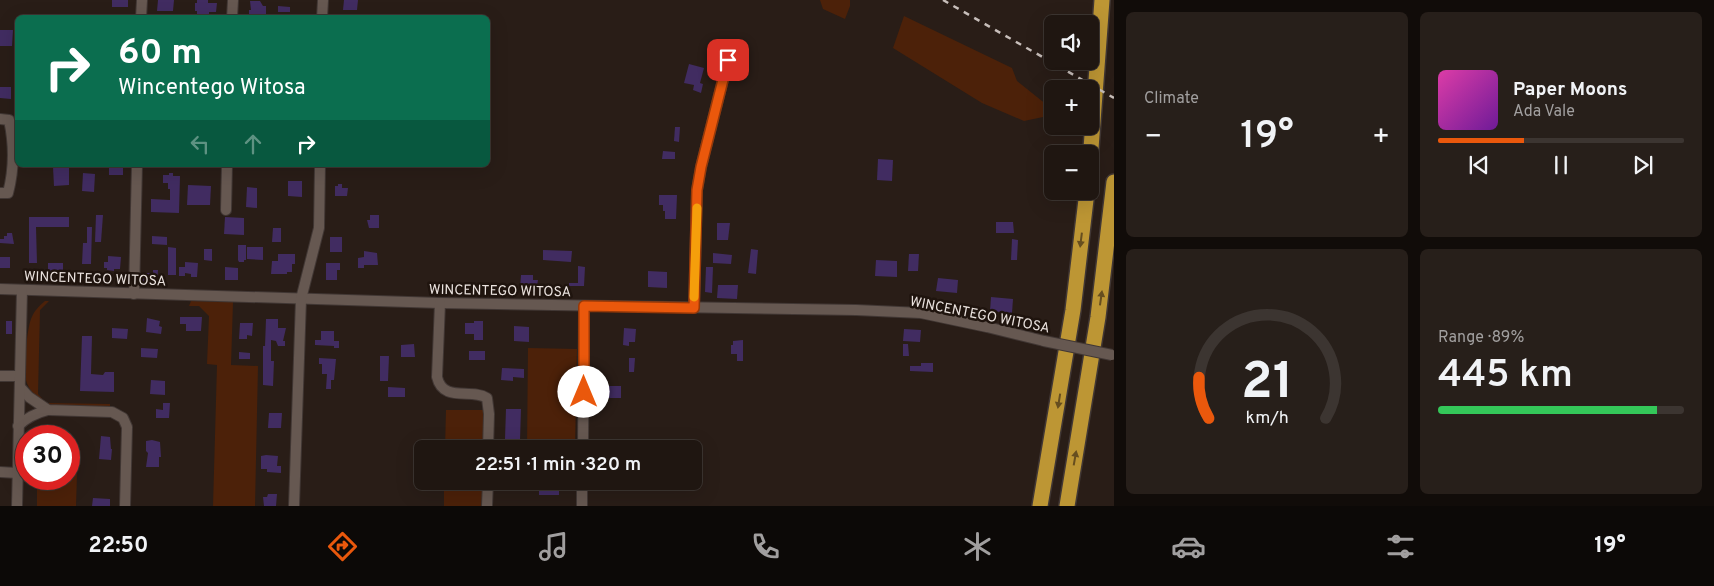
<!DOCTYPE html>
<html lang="en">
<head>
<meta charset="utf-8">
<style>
  body { margin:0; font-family:Overpass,sans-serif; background:#271f1a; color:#f1f3f6; height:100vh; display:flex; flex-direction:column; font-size:19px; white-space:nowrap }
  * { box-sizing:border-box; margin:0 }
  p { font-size:16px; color:#a19f9f }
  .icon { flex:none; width:28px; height:28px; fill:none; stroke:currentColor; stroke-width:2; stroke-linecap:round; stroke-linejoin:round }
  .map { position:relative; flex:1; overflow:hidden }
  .drawer { display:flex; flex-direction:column; gap:12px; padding:12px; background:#110c09; width:600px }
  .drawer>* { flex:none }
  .guide { position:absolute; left:15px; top:15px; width:475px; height:152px; border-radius:8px; box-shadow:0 5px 20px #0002,0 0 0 1px #3c3531; background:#0b6e4f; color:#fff; overflow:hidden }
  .fabs { position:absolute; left:1044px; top:15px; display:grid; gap:10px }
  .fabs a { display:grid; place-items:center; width:55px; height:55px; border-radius:8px; background:#1f1611; box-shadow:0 5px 20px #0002,0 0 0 1px #3c3531; font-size:25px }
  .speed { position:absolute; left:15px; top:425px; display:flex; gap:10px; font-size:25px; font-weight:700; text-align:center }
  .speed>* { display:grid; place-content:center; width:65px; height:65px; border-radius:50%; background:#1f1611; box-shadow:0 5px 20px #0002,0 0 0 1px #3c3531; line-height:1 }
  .speed .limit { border:8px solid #d22; background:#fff; color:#111 }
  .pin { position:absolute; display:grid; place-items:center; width:42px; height:42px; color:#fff; margin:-21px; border-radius:10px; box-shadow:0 2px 8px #0006 }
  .me { position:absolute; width:55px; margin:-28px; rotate:0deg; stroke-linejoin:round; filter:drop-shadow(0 0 4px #0008) }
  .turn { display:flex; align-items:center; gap:18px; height:105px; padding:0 20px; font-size:22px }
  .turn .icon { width:65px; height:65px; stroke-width:2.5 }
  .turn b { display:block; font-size:35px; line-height:42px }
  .lanes { display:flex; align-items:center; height:48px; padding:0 20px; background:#0003; justify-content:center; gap:25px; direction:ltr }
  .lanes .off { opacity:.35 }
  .big { font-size:38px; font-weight:600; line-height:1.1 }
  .drawer .card { flex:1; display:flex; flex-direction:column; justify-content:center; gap:8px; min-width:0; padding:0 18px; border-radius:8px; background:#271f1a }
  .drawer .dial { align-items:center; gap:0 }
  .dial svg { height:130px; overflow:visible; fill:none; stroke:#3c3531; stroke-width:7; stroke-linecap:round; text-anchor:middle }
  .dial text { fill:#f1f3f6; stroke:none }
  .song { display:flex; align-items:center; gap:15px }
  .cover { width:60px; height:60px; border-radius:8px; background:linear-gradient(135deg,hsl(320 70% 55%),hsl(280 70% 35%)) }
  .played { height:5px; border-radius:2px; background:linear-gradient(90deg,#ea580c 35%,#3c3531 35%) }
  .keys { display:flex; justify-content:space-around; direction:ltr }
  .heat { display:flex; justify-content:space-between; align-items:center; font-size:28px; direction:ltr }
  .charge { height:8px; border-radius:4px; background:linear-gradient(90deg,#34c759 89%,#3c3531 0) }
  .drawer .tiles { flex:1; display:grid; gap:12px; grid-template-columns:repeat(2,1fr) }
  .trip { position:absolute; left:414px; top:440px; width:288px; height:50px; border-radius:8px; background:#1f1611; box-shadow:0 5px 20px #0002,0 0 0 1px #3c3531; font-weight:600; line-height:50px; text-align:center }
  .dock { display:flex; height:80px; justify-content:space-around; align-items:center; background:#0c0907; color:#a19f9f }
  .dock .icon { width:35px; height:35px }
  .dock .active { color:#ea580c }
  .dock b { font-size:22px; color:#f1f3f6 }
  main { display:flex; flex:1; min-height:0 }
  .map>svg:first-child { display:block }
</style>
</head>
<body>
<main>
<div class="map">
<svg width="1114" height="506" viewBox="0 0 1114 506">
  <rect width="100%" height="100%" fill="#291d17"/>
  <g fill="#4c2109">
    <polygon points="820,0 850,0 850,6 845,19 823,9"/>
    <polygon points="904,16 1012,68 1017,81 1047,105 1043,117 1024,121 982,103 893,48"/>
    <path d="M45,301H49L40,310L38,394L46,403L110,404V406C95,407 57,411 45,404C37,399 28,389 26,380C23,369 27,329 31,319C34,311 39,306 45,301Z"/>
    <polygon points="191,301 233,302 231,365 258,366 255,506 213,506 217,365 207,364 209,316 199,306 189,306"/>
    <polygon points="528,348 577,349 575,449 527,449"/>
    <polygon points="446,410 486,410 485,449 445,449"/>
    <polygon points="69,474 77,474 76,506 37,506 37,479 69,479"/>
    <polygon points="444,481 484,481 483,506 444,506"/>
  </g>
  <g fill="#412c61">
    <rect x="112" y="0" width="16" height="7"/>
    <polygon points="158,0 174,0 173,11 157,11"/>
    <polygon points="197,0 208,0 208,3 217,3 216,12 209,12 209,18 197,17 197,11 195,11 195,3 197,3"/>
    <polygon points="344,0 358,0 357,10 343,10"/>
    <polygon points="250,1 260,1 263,6 266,6 266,16 249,18 249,10 251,10"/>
    <polygon points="278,6 290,7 290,12 278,12"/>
    <polygon points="0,30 13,30 12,46 0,46"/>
    <polygon points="689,64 704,68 700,83 703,84 701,93 693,90 694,85 684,83"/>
    <polygon points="0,87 11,87 11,99 0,98"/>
    <polygon points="675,127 680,127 679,142 674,141"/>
    <polygon points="663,151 675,152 675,159 662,159"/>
    <polygon points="878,159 893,160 892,181 877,180"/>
    <rect x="109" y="165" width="14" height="10"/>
    <polygon points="53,167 69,167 69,185 54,186"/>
    <polygon points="83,173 95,174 94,192 82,191"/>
    <polygon points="169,173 173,173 173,176 180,176 179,213 151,212 151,199 170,200 170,189 168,189 168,183 163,183 163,175 169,175"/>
    <polygon points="288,181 302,181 302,197 288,196"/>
    <polygon points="338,184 342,184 342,188 348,188 347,196 335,196 335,186 338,186"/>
    <polygon points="188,185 211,186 210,205 187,205"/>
    <polygon points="247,187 257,188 257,208 246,207"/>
    <polygon points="659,195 677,195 676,219 665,219 665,211 663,211 663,205 659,205"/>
    <polygon points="96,215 103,215 101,242 95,242"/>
    <polygon points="370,215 379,215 379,228 369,228 367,220 370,220"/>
    <polygon points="29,217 69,217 69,227 36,227 37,263 29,263"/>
    <polygon points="225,217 244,218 244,235 224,234"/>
    <polygon points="996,222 1013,222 1014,233 996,233"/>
    <polygon points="717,223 730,223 728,240 717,240"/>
    <polygon points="87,227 92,227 91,264 82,264 83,243 87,243"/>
    <polygon points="273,228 281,228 281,242 272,242"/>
    <polygon points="7,233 12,233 14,244 0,243 0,239 4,239 4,236 7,236"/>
    <polygon points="152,236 167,237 167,245 152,244"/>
    <rect x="330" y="237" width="12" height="15"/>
    <polygon points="1012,239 1018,240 1017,260 1011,260"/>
    <polygon points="238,245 246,245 246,260 244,260 244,262 239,262 238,260"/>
    <polygon points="168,247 176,248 176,275 168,275"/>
    <polygon points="247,247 263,247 263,260 247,259"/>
    <polygon points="204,249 212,249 212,261 204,260"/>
    <polygon points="751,249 758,250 756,274 748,273"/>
    <polygon points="543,250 572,251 571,262 543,260"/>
    <polygon points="364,251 377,253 378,265 364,265 364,268 358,268 358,258 364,257"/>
    <polygon points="713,253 732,255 731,264 713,263"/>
    <polygon points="278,254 295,254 295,264 292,264 292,272 287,272 287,274 271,274 272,261 278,261"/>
    <polygon points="909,254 919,254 918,271 908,271"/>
    <polygon points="108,256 121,257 120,269 114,269 114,271 107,270 107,268 104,268 104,262 108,262"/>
    <rect x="0" y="257" width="10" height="11"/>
    <polygon points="876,260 897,261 897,277 875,276"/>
    <polygon points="185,262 198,263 197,277 191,277 191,274 185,273 185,276 179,276 179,267 185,267"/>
    <rect x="48" y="263" width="15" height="12"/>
    <polygon points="326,263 340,263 340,270 337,270 337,280 326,280"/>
    <polygon points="578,266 585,267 584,286 569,286 569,283 578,283"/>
    <polygon points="225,267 238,268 238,280 225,280"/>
    <polygon points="706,267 713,267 712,293 705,292"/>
    <polygon points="153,270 158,270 157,283 141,283 142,273 153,273"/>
    <polygon points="648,271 667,272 667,288 648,287"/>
    <polygon points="521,275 533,275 533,280 538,280 537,286 533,286 533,289 520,289"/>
    <polygon points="938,278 958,280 957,293 936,291"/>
    <polygon points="718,285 738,285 737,299 717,298"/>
    <polygon points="991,297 1013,299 1012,313 990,311"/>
    <polygon points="180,317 202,317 201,331 186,331 186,324 180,324"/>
    <polygon points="147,318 160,321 159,326 162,327 161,334 146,332"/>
    <polygon points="266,319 278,319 278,328 286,328 283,341 285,341 285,346 278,346 276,341 271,340 271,361 274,361 273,386 263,385 263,346 265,346"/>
    <rect x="6" y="321" width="6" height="13"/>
    <polygon points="474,321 483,321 483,340 474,340 474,334 465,334 465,323 474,323"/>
    <polygon points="240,323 253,323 252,336 247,335 247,339 239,339"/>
    <polygon points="514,326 529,327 529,342 514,341"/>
    <polygon points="112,328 128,329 127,339 112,338"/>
    <polygon points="624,328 636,329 635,342 629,342 629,346 623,345"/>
    <polygon points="904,329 921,330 920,342 903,341"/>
    <polygon points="321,331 334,331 334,341 339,341 339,348 334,348 334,346 315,345 315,340 321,340"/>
    <polygon points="82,336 92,336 91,374 103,375 105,372 114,372 114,392 80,391"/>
    <polygon points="743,340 743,361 737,361 737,354 731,354 731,345 733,345 733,341"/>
    <polygon points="414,344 415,357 401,357 401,345"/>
    <polygon points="903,344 908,344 909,356 903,356"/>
    <polygon points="141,348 158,349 157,358 141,357"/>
    <rect x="469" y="351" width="16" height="9"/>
    <polygon points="239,352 250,353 250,359 239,359"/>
    <polygon points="380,356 389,356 388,381 380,381"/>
    <polygon points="319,358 336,359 334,380 331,380 331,389 326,389 327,374 322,374 322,364 319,364"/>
    <polygon points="629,358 635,358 634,372 629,372"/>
    <polygon points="921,363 933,363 933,372 910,371 910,366 921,366"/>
    <polygon points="502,368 524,369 524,378 513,377 513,381 501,380"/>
    <polygon points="151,380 165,381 165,395 150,394"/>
    <rect x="605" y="386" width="16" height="12"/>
    <polygon points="388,387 405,388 405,397 388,397"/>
    <polygon points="163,403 170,403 169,418 156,418 156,409 163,410"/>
    <polygon points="506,409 521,409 520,440 505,439"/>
    <polygon points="269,413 282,413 281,428 268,428"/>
    <polygon points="101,436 110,437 111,449 112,449 111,460 99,459"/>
    <polygon points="152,440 160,442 161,457 159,457 159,467 146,467 148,453 146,451 146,441"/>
    <polygon points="266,455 278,456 277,466 281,466 281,473 267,472 267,469 261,469 261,456"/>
    <polygon points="545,481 559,481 559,495 539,495 539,487 545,487"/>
    <polygon points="268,494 277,494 276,506 264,506 263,497 267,497"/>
    <polygon points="93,498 110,499 110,506 92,506"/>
  </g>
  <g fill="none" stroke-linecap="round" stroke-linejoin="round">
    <defs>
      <g id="minor">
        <polyline points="141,18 142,0"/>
        <polyline points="232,18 233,0"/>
        <polyline points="322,18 323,0"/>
        <path d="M0,119L9,120C14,143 14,170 8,193H0"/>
        <polyline points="226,210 227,165"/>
        <polyline points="0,289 440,303 856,310 921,313 987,327 1044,341"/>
        <polyline points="134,294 137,165"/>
        <path d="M440,303L437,377C443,403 471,388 487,398L489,414L488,449"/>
        <polyline points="694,308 697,190 701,167 728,60"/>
        <polyline points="0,376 20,376"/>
        <polyline points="20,387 29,397 48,410 112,412 123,418 127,427 125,506"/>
        <path d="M18,426C27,417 36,413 48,410"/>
        <polyline points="583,449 584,306"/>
        <polyline points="0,472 17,473"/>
        <polyline points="17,506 22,290"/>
        <polyline points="294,506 301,299 319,228 320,165"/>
        <polyline points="487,506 488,481"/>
        <polyline points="582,506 582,481"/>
      </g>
      <g id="motorway">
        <polyline points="1090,162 1102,0"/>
        <polyline points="1040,506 1073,310 1087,191"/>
        <polyline points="1067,506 1098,317 1114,182"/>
      </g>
    </defs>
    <use href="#minor" stroke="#413734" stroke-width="12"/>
    <use href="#motorway" stroke="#413734" stroke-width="18"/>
    <use href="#minor" stroke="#665851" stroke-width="10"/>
    <use href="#motorway" stroke="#bd9634" stroke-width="15"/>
    <polyline stroke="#c7beba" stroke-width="2.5" stroke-dasharray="6 6" stroke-linecap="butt" points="943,0 1114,98"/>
    <defs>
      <polyline id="minor-bridge" points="1044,341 1112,355"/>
    </defs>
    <use href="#minor-bridge" stroke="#413734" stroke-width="12" stroke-linecap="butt"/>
    <use href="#minor-bridge" stroke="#665851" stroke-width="10"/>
  </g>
  <defs><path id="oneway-solid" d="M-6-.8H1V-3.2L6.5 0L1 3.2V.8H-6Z" transform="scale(1.25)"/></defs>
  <g fill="#664e1f">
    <use href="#oneway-solid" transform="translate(1081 240) rotate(97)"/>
    <use href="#oneway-solid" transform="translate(1101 298) rotate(-82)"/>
    <use href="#oneway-solid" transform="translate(1059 401) rotate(99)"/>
    <use href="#oneway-solid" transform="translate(1075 458) rotate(-80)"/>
  </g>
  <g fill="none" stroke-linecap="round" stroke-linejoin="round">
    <defs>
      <polyline id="route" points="584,392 584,306 694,308 697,190 701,167 728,60"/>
    </defs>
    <use href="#route" stroke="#983908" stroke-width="12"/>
    <use href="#route" stroke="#ea580c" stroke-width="9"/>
    <polyline stroke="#f59e0b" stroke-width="9" points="694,297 697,208"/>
  </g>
  <g text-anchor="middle" stroke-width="5" stroke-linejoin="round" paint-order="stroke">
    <g font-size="14" fill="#eae2de" stroke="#1f140e">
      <text transform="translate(95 278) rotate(2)" y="5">WINCENTEGO WITOSA</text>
      <text transform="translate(500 290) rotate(1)" y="5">WINCENTEGO WITOSA</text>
      <text transform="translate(980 314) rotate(11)" y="5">WINCENTEGO WITOSA</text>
    </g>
  </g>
</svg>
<div class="fabs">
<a><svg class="icon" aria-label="sound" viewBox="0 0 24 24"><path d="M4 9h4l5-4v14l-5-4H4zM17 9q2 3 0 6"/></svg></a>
<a>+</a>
<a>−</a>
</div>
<div class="speed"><div class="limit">30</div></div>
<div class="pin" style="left:728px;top:60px;background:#d93025"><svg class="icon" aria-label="arrive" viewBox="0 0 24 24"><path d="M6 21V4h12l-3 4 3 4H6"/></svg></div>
<svg class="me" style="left:584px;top:392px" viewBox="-20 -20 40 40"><circle r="19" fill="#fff"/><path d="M0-13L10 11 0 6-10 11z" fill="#ea580c"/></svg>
<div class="trip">22:51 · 1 min · 320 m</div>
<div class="guide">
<div class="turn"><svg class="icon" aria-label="right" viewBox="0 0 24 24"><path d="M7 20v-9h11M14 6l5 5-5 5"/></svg><div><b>60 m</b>Wincentego Witosa</div></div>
<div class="lanes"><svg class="icon off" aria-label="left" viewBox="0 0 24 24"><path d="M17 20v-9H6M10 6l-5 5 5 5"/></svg><svg class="icon off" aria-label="ahead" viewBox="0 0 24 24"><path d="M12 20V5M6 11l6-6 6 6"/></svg><svg class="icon" aria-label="right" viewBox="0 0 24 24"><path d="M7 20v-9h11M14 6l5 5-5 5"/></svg></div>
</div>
</div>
<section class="drawer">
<div class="tiles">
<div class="card"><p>Climate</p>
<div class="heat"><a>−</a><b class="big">19°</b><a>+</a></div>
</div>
<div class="card">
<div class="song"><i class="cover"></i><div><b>Paper Moons</b><p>Ada Vale</p></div></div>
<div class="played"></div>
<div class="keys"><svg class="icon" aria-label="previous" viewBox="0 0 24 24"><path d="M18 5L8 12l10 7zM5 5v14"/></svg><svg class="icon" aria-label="pause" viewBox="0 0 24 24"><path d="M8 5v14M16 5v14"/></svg><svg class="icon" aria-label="next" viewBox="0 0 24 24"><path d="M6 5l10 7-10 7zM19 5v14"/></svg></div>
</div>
<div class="card dial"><svg viewBox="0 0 100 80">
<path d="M14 69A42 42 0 1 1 86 69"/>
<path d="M14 69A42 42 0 0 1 8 44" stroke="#ea580c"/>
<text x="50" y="56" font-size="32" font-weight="700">21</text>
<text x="50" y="72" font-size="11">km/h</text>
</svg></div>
<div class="card"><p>Range · 89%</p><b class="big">445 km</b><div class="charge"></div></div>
</div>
</section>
</main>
<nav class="dock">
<b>22:50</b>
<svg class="icon active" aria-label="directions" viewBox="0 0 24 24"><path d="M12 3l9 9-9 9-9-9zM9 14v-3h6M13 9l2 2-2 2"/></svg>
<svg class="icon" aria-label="music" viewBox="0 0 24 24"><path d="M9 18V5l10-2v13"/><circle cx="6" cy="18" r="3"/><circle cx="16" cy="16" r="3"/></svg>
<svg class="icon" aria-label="phone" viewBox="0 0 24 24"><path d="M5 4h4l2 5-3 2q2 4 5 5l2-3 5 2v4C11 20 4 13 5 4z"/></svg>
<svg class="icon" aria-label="climate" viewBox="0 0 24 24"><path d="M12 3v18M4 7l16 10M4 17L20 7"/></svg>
<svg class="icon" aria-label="car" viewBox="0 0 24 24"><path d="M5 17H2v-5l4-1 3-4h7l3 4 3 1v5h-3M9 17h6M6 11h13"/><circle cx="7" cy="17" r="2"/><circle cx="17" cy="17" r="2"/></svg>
<svg class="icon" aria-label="filters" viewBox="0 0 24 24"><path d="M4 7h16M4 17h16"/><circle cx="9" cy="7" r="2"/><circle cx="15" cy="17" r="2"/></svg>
<b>19°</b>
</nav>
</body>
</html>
